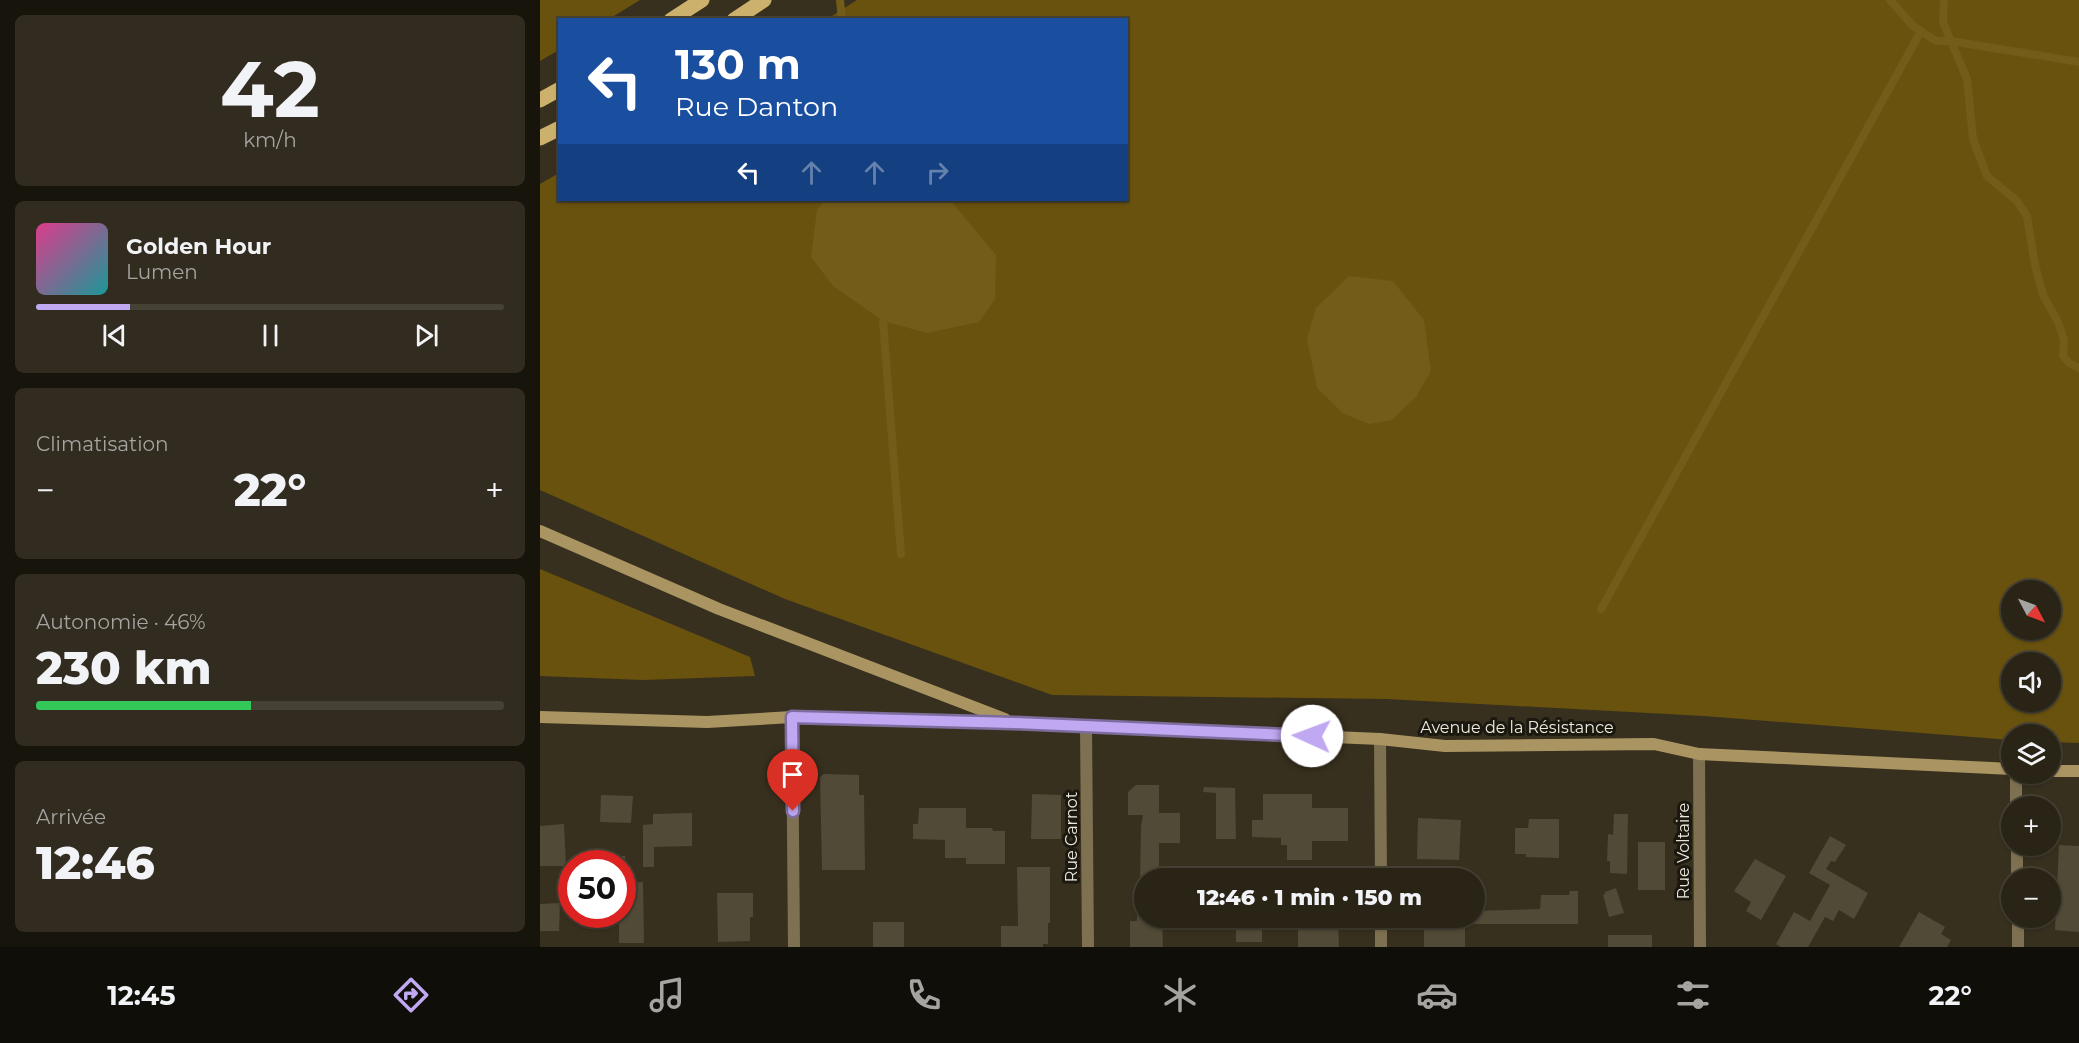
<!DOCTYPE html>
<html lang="fr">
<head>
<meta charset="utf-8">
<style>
  body { margin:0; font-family:Montserrat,sans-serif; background:#312c1f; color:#f1f3f6; height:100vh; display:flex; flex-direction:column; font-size:22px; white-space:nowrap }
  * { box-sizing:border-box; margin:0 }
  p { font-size:20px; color:#a5a4a1 }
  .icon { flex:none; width:33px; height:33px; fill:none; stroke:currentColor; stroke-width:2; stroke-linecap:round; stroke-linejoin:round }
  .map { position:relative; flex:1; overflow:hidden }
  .side { display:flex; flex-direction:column; gap:15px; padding:15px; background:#17140c; width:540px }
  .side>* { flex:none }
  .top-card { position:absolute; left:18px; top:18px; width:570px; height:183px; border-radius:0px; box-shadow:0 2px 4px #0004,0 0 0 2px #454135; background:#1a4fa0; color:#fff; overflow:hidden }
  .needle { width:39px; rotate:131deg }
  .controls { position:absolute; left:1461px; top:580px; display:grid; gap:12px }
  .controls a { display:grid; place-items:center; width:60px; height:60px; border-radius:50%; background:#292416; box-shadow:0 2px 4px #0004,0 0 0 2px #454135; font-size:30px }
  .speed { position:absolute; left:18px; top:850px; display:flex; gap:12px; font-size:30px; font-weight:700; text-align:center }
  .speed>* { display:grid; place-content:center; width:78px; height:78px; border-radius:50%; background:#292416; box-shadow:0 2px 4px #0004,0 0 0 2px #454135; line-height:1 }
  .speed .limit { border:9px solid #d22; background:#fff; color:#111 }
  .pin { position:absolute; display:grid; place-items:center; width:51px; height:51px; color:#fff; margin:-62px -26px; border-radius:50% 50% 50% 0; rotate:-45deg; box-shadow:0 0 6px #0007 }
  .pin .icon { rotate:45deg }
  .me { position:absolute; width:66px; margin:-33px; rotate:272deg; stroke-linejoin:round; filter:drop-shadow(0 0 4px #0008) }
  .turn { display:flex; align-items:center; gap:21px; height:126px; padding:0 18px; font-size:27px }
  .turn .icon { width:78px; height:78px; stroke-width:2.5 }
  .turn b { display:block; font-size:42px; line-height:51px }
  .lanes { display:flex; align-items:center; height:57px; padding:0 18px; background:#0003; justify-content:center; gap:30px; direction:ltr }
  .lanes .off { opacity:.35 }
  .big { font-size:45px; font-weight:800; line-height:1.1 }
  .side .tile { flex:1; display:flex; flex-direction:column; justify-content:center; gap:9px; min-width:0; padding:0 21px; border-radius:9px; background:#312c1f }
  .side .dial { align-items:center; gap:0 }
  .dial b { font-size:78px; line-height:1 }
  .song { display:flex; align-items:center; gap:18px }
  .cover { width:72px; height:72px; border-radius:9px; background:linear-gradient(135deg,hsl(330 70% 55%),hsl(180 70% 35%)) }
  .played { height:6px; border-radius:3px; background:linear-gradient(90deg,#c0a8f3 20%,#454135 20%) }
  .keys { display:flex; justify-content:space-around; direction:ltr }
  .heat { display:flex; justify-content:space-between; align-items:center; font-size:33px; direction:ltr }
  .charge { height:9px; border-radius:4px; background:linear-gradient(90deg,#34c759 46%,#454135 0) }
  .trip { position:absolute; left:594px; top:868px; width:351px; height:60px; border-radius:30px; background:#292416; box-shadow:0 2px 4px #0004,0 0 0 2px #454135; font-weight:800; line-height:60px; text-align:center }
  .menu { display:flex; height:96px; justify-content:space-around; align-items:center; background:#100e09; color:#a5a4a1 }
  .menu .icon { width:42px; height:42px }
  .menu .selected { color:#c0a8f3 }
  .menu b { font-size:27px; color:#f1f3f6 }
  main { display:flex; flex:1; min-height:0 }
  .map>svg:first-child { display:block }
</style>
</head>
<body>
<main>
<section class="side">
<div class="tile dial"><b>42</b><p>km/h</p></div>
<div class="tile">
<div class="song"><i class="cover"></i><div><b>Golden Hour</b><p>Lumen</p></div></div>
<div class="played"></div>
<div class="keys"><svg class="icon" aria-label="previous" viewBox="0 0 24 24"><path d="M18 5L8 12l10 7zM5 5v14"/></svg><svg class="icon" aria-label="pause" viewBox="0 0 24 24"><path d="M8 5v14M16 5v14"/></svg><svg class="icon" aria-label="next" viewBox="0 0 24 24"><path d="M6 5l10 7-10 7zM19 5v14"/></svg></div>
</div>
<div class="tile"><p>Climatisation</p>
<div class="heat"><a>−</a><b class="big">22°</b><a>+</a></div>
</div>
<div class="tile"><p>Autonomie · 46%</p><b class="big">230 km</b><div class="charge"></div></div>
<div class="tile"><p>Arrivée</p><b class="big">12:46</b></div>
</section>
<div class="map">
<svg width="1539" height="947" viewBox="0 0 1539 947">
  <rect width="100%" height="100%" fill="#37301e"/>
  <g fill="#69520d" fill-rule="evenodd">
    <polygon points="0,0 100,0 69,19 20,20 19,50 0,61"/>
    <path d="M317,0H1539V743L1511,742L1510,735H1472L1471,740L1164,716L847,699L512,695L245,599L0,490V184L19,173L20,200H586V20L287,19ZM1472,591H1510V630H1472ZM1472,663H1510V702H1472Z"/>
    <polygon points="0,569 210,657 215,676 103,680 0,676"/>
  </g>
  <g fill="#735c1a">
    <polygon points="285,200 410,200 456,255 455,299 439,322 387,333 343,321 293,286 271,257 277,210"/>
    <polygon points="809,276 853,281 884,320 891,371 876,397 852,420 829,424 803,413 777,388 767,339 776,308"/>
  </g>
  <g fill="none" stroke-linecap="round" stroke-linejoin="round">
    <g stroke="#735c1a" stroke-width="8">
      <polyline points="300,0 302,20"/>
      <polyline points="1350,0 1373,26 1396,41 1411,41 1539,62"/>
      <polyline points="1404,0 1403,22 1427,79 1433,139 1447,176 1477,201 1487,216 1495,265 1503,295 1518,322 1524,340 1523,356 1529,363 1539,368"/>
      <polyline points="343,321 361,554"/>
      <polyline points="1061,609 1381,31"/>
    </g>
  </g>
  <g fill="#514a37">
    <polygon points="284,774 319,775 319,795 324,795 325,870 282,870 280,777"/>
    <polygon points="596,785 619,785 619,813 640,813 640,843 619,843 619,879 604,879 604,882 600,882 601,826 603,815 588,815 588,792"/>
    <polygon points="664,787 695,788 696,839 676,839 676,793 663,792"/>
    <polygon points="492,794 521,795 521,839 491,839"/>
    <polygon points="723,794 772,794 772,808 808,808 808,841 772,841 772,860 747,860 747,845 741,845 741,838 712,837 712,820 723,820"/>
    <polygon points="61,795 93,796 91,823 60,822"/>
    <polygon points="379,808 426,808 426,828 452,828 453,831 465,831 465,864 426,864 426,858 405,858 405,840 373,839 373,824 378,824"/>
    <polygon points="152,813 152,846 114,847 114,867 103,867 103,825 113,824 113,814"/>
    <polygon points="1074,814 1088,814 1087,874 1070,873 1070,861 1067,861 1068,834 1073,835"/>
    <polygon points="878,818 921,820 919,860 877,859"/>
    <polygon points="989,819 1019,819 1019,858 986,857 986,854 975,854 975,828 988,828"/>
    <polygon points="24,824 26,866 0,866 0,826"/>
    <polygon points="1290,836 1306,845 1295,862 1291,861 1286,869 1328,893 1314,919 1299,910 1293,921 1285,917 1268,947 1241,947 1236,944 1254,912 1270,921 1290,885 1269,873"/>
    <rect x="1098" y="842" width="27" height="48"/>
    <polygon points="1519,845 1539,846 1539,932 1515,930"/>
    <polygon points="85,856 85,883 103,882 104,943 79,943 79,918 87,918 87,899 82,899 82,864 33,864 33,857"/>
    <polygon points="1215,859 1246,876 1221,920 1206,911 1211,902 1194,891"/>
    <polygon points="477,867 510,867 510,923 508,923 508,944 503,944 503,947 461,947 461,926 478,926"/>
    <polygon points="1076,888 1084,913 1069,917 1063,895 1065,894 1065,892"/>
    <polygon points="1030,891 1038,891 1038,924 925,924 925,918 934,918 934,911 1000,909 1001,895 1029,895"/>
    <polygon points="177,893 213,893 213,917 210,917 210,941 178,942"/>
    <polygon points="597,901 604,901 604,918 619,918 620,920 622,920 623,947 590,947 590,921 597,921"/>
    <polygon points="20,903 19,931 0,931 0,904"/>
    <polygon points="1379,912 1405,927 1401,934 1411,940 1407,947 1359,947"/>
    <rect x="696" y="918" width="26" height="24"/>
    <polygon points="798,918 799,947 758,947 758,919"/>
    <rect x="333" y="922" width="31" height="25"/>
    <rect x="884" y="924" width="41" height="23"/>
    <rect x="1068" y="935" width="44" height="12"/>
  </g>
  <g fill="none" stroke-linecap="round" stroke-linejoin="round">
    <g stroke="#7e7151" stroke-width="12">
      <polyline points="252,717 254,947"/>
      <polyline points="546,727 548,947"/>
      <polyline points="840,739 841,879"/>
      <polyline points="1159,754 1160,947"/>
      <polyline points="1476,774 1476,807"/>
      <polyline points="1477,846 1477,879"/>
      <polyline points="841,918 841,947"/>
      <polyline points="1478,918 1478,947"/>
    </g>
    <g stroke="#aa9562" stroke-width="12">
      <polyline points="0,531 179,609 465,719"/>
      <polyline points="0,717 167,722 252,717 474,723 840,739 905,746 1114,744 1159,754 1472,769"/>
      <polyline points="1510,771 1539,771"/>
    </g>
    <g stroke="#ccb16d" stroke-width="15">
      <polyline points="131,20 162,0"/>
      <polyline points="194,20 224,0"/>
      <polyline points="0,100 20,89"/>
      <polyline points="0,138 20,128"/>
    </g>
  </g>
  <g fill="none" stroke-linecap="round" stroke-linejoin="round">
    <defs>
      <polyline id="route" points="253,811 252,717 474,723 772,736"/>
    </defs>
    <use href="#route" stroke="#7d6d9e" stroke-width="15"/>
    <use href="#route" stroke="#c0a8f3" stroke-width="10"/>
  </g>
  <g text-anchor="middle" stroke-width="6" stroke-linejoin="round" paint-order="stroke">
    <g font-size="16" fill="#ede9de" stroke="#1b1810">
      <text x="977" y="733">Avenue de la Résistance</text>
      <text transform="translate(531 837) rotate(-90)" y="6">Rue Carnot</text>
      <text transform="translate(1143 851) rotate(-90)" y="6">Rue Voltaire</text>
    </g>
  </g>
</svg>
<div class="controls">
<a><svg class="needle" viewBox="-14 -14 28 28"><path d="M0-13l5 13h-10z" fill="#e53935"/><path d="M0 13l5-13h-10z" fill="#a5a4a1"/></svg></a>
<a><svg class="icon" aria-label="sound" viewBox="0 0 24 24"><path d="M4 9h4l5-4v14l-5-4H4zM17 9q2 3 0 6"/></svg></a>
<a><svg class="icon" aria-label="layers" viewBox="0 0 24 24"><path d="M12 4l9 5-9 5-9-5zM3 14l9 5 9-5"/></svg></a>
<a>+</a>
<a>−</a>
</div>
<div class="speed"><div class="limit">50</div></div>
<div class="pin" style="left:253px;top:811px;background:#d93025"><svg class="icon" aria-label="arrive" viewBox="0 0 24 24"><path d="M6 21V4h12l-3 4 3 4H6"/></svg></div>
<svg class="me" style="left:772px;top:736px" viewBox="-20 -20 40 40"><circle r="19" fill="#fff"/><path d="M0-13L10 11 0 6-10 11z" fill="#c0a8f3"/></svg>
<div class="trip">12:46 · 1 min · 150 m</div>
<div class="top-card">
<div class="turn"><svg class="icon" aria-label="left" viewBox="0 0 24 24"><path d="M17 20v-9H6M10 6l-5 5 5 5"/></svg><div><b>130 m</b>Rue Danton</div></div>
<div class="lanes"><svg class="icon" aria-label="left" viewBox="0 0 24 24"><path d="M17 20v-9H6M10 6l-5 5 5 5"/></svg><svg class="icon off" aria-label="ahead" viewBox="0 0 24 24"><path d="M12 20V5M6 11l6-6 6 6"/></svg><svg class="icon off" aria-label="ahead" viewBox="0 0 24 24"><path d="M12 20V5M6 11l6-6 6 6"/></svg><svg class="icon off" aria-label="right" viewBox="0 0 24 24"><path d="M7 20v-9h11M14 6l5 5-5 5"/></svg></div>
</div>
</div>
</main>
<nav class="menu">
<b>12:45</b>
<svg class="icon selected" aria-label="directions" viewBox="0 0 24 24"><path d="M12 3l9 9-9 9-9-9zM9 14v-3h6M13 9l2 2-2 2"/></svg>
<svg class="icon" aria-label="music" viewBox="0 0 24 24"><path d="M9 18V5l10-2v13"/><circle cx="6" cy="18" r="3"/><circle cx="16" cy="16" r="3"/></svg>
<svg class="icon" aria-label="phone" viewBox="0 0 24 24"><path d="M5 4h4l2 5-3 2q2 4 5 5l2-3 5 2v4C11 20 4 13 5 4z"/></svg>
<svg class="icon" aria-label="climate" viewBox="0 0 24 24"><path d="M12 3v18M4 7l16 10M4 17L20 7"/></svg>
<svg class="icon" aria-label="car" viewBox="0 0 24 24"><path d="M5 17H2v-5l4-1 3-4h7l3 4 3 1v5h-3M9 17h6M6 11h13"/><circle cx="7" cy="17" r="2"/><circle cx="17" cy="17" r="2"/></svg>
<svg class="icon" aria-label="filters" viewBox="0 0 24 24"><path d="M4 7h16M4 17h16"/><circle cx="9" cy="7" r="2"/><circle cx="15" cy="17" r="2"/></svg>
<b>22°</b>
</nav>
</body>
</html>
